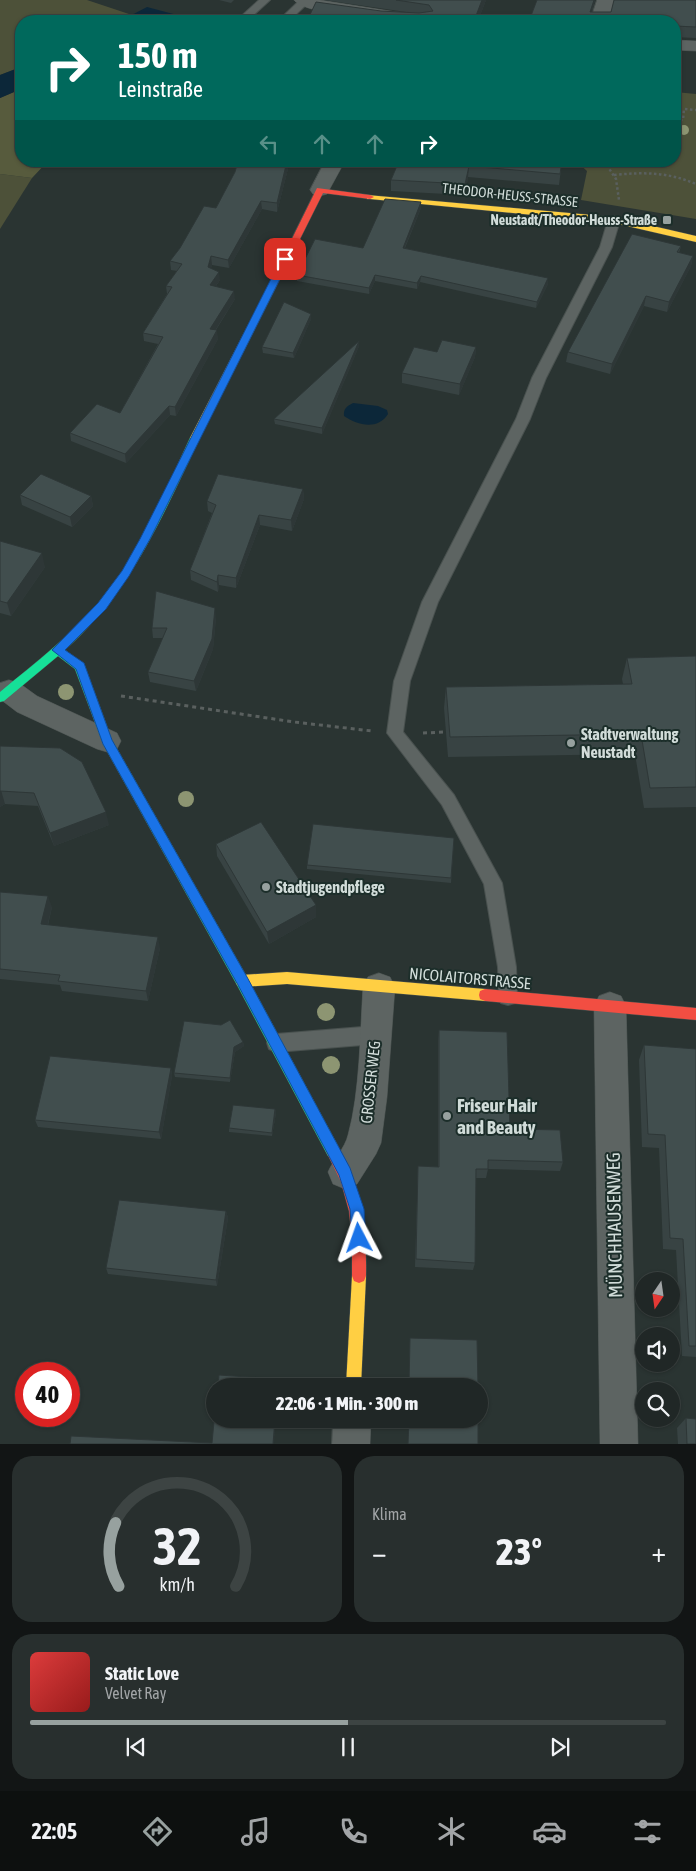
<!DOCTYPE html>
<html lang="de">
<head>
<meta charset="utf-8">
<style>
  body { margin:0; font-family:"Asap Condensed",sans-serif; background:#282f2e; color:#f1f3f6; height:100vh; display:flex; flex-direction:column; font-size:19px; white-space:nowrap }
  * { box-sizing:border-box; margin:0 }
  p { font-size:16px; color:#a2a5a7 }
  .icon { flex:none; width:28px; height:28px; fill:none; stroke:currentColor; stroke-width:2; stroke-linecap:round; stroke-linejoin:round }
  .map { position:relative; height:1444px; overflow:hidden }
  .side { display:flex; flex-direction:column; gap:12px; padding:12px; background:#121515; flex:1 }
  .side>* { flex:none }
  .top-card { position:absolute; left:15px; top:15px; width:666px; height:152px; border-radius:20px; box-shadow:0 1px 4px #0004,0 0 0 1px #3d4443; background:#00695c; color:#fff; overflow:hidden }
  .needle { width:32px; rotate:193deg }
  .fabs { position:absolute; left:635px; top:1272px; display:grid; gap:10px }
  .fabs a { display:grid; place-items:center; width:45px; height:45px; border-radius:50%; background:#202726; box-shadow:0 1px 4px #0004,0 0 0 1px #3d4443; font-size:25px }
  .speed { position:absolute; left:15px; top:1362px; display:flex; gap:10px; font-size:25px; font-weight:700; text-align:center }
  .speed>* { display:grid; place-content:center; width:65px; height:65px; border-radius:50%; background:#202726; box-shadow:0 1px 4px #0004,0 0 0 1px #3d4443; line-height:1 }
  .speed .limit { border:8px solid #d22; background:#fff; color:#111 }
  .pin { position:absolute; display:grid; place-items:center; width:42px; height:42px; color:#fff; margin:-21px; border-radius:10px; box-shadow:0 2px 8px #0006 }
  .me { position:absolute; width:55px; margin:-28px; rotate:356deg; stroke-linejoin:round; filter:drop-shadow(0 0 4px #0008) }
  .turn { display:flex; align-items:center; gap:18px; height:105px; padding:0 20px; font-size:22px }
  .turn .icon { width:65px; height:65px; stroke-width:2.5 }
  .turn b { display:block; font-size:35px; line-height:42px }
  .lanes { display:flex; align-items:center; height:48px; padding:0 20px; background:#0003; justify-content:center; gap:25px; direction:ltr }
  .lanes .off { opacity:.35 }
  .big { font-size:38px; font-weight:800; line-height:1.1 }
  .side .card { flex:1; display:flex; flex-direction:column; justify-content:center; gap:8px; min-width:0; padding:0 18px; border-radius:20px; background:#282f2e }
  .side .dial { align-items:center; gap:0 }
  .dial svg { height:130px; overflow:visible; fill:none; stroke:#3d4443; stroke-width:7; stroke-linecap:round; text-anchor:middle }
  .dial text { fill:#f1f3f6; stroke:none }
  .song { display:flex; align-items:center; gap:15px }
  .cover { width:60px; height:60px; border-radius:8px; background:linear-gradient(135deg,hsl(0 70% 55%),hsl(0 70% 35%)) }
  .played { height:5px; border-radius:2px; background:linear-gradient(90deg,#97a19f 50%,#3d4443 50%) }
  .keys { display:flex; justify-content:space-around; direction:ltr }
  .heat { display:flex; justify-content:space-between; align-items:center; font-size:28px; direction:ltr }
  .side .tiles { flex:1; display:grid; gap:12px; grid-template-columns:1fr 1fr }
  .card:last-child { grid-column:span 2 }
  .trip { position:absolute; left:206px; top:1378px; width:282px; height:50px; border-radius:25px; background:#202726; box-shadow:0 1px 4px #0004,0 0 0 1px #3d4443; font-weight:800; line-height:50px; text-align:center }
  .tabs { display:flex; height:80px; justify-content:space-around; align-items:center; background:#0d100f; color:#a2a5a7 }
  .tabs .icon { width:35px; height:35px }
  .tabs .current { color:#97a19f }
  .tabs b { font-size:22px; color:#f1f3f6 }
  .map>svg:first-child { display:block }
</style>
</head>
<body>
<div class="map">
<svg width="696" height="1444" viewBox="0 0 696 1444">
  <rect width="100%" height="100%" fill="#2a3432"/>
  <g fill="#4d5139">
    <polygon points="0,0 87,0 132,15 120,21 21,21 21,67 0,75"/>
    <polygon points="675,92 696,94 696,219 581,200 587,171 576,161 675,161"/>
    <polygon points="0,174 32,178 0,229"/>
  </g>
  <polygon fill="#575b3d" points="21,89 21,161 48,161 32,178 0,174 0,98"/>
  <g fill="#0c2739">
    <polygon points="147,7 181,16 171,21 120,21"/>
    <polygon points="21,67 21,89 0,98 0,75"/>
    <path d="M353,403L378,406L387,410L388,414C378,430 358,426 344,416C343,409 347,406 353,403Z"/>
  </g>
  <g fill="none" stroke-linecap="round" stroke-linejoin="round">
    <defs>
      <g id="lane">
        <polygon points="259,0 270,0 247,21 236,21"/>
        <polygon points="300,0 310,1 289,21 278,21"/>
        <polygon points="614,216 620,220 612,247 546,378 530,419 438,602 410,681 403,732 454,795 502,883 516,967 517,997 515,1003 508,1005 501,1003 499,997 498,967 484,884 442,805 387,733 394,681 422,602 516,419 532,378 600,247 608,220"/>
        <polygon points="375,1026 382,1029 384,1035 382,1041 375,1044 276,1052 269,1049 267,1043 269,1037 276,1034"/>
      </g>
      <g id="street">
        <path d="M294,0H320L422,16L428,17L431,21C408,22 306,17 294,0Z"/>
        <polygon points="597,0 615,0 608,21 590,21"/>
        <polygon points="675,40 696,41 696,51 675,50"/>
        <polygon points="325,161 345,161 327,194 320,196 313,194 310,190"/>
        <polygon points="9,680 19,683 37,696 117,733 121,741 117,749 107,752 97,749 17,712 0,699 0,683"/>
        <path d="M379,973L390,977L395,987L387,1097L381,1143L376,1154L357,1184L345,1189L333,1184L328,1172C333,1160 345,1148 348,1135C360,1092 360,1033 363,987L368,977Z"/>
        <polygon points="610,992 621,996 626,1006 638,1444 600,1444 594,1006 599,996"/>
        <polygon points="333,1419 371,1419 370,1444 332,1444"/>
      </g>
      <path id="fast" d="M195,435L200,438C161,518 133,589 65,650L84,664L112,740L247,977L338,1146L340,1151L338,1156L333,1158L328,1156L237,985L103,744L75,669L58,656L4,701L0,702V692C36,662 72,635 102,599C141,552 164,493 190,438Z"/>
      <g id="slow">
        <polygon points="367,195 614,217 696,236 696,242 614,223 370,199 367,199"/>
        <polygon points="283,262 287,265 200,438 195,441 192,440 190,438 279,265"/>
        <polygon points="287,972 485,989 490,991 491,995 490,999 485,1001 287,984 242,987 237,985 236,981 237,977 242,975"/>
        <polygon points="359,1269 364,1271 366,1276 361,1386 346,1386 352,1276 354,1271"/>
      </g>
      <g id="jam">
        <polygon points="317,188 370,195 374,197 370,199 323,193 287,265 283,268 280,267 279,265"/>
        <polygon points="485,989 696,1008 696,1020 485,1001 480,999 479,995 480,991"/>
        <path d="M333,1144L338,1146C361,1191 367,1226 366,1276L364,1281L359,1283L354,1281L352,1276V1242L349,1211L341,1182L326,1151L328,1146Z"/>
      </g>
    </defs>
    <use href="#lane" stroke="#49514f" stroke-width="2"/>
    <use href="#street" stroke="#49514f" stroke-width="1"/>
    <use href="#fast" stroke="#49514f" stroke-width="1"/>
    <use href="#slow" stroke="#49514f" stroke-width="1"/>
    <use href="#jam" stroke="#49514f" stroke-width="1"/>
    <g stroke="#5a605f" stroke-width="2.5" stroke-dasharray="2.5 2.5" stroke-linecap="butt">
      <polyline points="675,120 683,120 684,109 696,110"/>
      <polyline points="604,161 616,179 619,200"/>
      <path d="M614,175C644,172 668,172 696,184"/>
    </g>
    <g stroke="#5a605f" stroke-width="3" stroke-dasharray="4 4" stroke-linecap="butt">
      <polyline points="121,696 294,722 372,731"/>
      <polyline points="423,733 445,732"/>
    </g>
    <use href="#lane" fill="#5d6462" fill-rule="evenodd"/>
    <use href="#street" fill="#5d6462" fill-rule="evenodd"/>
    <use href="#fast" fill="#16e098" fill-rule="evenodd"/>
    <use href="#slow" fill="#ffcf43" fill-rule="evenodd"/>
    <use href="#jam" fill="#f24e42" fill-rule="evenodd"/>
  </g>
  <g fill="#8d9572">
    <circle cx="684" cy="130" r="5"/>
    <circle cx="66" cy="692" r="8"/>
    <circle cx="186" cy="799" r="8"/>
    <circle cx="326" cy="1012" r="9"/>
    <circle cx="331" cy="1065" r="9"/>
  </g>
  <g fill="#384343">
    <polygon points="219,0 234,0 231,3"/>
    <polygon points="324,0 486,0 478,21 381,11 406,12"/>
    <polygon points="537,0 595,0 592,12 611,12 696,0 696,38 675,37 675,21 529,21"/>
    <polygon points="238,161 290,161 277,212 262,209 229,268 212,265 211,268 220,280 216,286 235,299 216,330 218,339 176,416 170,415 126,463 71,441 70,433 120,413 158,344 144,341 143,333 167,294 166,286 177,271 171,270 170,261 216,208 235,172"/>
    <polygon points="399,161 562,161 559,185 468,177 465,195 391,191 391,180"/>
    <polygon points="421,202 421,208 405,248 548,284 536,308 420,282 417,289 375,281 369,294 297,281 297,275 363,248"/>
    <polygon points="681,246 679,253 693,256 691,266 667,312 644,306 610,374 566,362 568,352"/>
    <polygon points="311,319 294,358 263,353 262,347"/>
    <polygon points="359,346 322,434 275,424 274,419"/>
    <polygon points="476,347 475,357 459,395 402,383 402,373 437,352"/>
    <polygon points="303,489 304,499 292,531 260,525 236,588 219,585 218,592 191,580 190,570 212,513 208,511 207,501"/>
    <polygon points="20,495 91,496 93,506 72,527 22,505"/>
    <polygon points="0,541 45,567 11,616 0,613"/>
    <polygon points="216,618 213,649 196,691 150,682 148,672 163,638 153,638 152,628"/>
    <polygon points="696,656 696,807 644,808 635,754 448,757 444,708 446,687 623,684 622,679 627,658"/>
    <polygon points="0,746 109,825 54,846 38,806 5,804 0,807"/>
    <polygon points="454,838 451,883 307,869 307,865"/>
    <polygon points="216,844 316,917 269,944 217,856"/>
    <polygon points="0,892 52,907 48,925 160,948 148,1001 62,991 60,985 0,979"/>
    <polygon points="221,1025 243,1042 244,1046 235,1052 230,1082 175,1077 174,1073"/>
    <polygon points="439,1030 510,1129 563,1162 560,1171 488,1169 486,1178 476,1178 475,1263 473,1270 415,1267 418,1166 438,1167 438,1040"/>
    <polygon points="644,1045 696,1049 696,1357 682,1356 676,1250 663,1249 659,1148 642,1147 639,1060"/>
    <polygon points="171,1068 172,1076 161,1139 38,1127 35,1120"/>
    <polygon points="275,1109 276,1113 272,1136 229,1132 229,1128"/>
    <polygon points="226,1211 228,1218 217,1286 108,1274 106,1268"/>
    <polygon points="410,1338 478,1386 409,1386"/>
    <polygon points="686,1418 696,1444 678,1444 677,1428"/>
  </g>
  <g fill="#2e3737">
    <polygon points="482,0 486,0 478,21 474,21"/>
    <polygon points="594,0 595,0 589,21 590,12"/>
    <polygon points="287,161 290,161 277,212 277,203"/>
    <polygon points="469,166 468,177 465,195 465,184"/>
    <polygon points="261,201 262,209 229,268 228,260"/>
    <polygon points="421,202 421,208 402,254 403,248"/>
    <polygon points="211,256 212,265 209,275 208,267"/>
    <polygon points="693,256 691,266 667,312 669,302"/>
    <polygon points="219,272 220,280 210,294 210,285"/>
    <polygon points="375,275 375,281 369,294 369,288"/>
    <polygon points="421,276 420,282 417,289 417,283"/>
    <polygon points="548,278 548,284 536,308 537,302"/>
    <polygon points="234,291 235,299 211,337 210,329"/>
    <polygon points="646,296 644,306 610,374 612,364"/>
    <polygon points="311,314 311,319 294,358 293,353"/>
    <polygon points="217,330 218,339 176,416 175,407"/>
    <polygon points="359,341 359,346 322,434 322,428"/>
    <polygon points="476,347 475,357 459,395 460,384"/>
    <polygon points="169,406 170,415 126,463 125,454"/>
    <polygon points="303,489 304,499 292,531 291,520"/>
    <polygon points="91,496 93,506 72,527 70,517"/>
    <polygon points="259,515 260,525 236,588 236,578"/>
    <polygon points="42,553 45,567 11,616 7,603"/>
    <polygon points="218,575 219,585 218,592 217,582"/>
    <polygon points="215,608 216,618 213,649 196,691 194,681"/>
    <polygon points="1,790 5,804 0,807 0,791"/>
    <polygon points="106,812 109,825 54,846 50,833"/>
    <polygon points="48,896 52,907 45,935 41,924"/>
    <polygon points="316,905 316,917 269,944 267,932"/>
    <polygon points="158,937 160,948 148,1001 146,991"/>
    <polygon points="243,1042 244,1046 235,1052 230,1082 230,1078 234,1047"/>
    <polygon points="171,1068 172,1076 161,1139 159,1132"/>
    <polygon points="275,1109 276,1113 272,1136 272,1133"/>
    <polygon points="226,1211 228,1218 217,1286 216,1280"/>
    <polygon points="275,1419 276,1419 274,1444 273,1444"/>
  </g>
  <g fill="#414e4e" stroke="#2e3737">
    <polygon points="396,0 482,0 474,21 307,21 316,2 381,11 419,13 433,11 429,5"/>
    <polygon points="537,0 594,0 590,12 611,12 614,0 696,0 696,27 675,26 675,21 597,21 569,18 567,21 529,21"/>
    <polygon points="238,161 287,161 277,203 261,201 228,260 211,256 208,267 219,272 210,285 234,291 210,329 217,330 175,407 169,406 125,454 70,433 97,404 120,413 163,337 143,333 172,287 166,286 182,264 170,261 180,248 204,206 216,208 235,172"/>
    <polygon points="399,161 562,161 560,174 469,166 465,184 391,180"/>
    <polygon points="385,199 421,202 403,248 548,278 537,302 421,276 417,283 375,275 369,288 297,275 315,239 363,248"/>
    <polygon points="632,234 681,246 677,252 693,256 669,302 646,296 612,364 568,352"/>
    <polygon points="284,302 311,314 293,353 262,347"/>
    <polygon points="442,340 476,347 460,384 402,373 414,347 437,352"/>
    <polygon points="359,341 322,428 274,419"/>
    <polygon points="41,474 91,496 70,517 20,495"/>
    <polygon points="218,474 303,489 291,520 259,515 236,578 218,575 217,582 190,570 216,505 207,501"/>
    <polygon points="0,541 42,553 7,603 0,601"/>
    <polygon points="156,591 215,608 212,639 194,681 148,672 167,628 152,628"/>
    <polygon points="696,656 696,787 650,788 641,734 450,737 446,687 632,684 627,658"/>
    <polygon points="0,746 60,748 82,762 106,812 50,833 34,793 0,791"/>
    <polygon points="261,822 316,905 267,932 216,844"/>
    <polygon points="313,824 454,838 451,878 307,865"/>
    <polygon points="0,892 48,896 41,924 158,937 146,991 58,981 60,975 0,969"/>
    <polygon points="230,1020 243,1042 234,1047 230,1078 174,1073 184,1021 221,1025"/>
    <polygon points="439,1030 507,1032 510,1129 560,1130 563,1162 488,1160 488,1169 476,1169 475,1263 416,1259 418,1166 439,1167"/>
    <polygon points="644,1045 696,1049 696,1346 689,1346 683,1239 670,1238 665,1135 648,1134"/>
    <polygon points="50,1056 171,1068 159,1132 35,1120"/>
    <polygon points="233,1105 275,1109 272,1133 229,1128"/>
    <polygon points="119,1200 226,1211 216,1280 106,1268"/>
    <polygon points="410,1338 477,1340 478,1386 409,1386"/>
    <polygon points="219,1375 278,1379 278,1386 218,1386"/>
    <polygon points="215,1411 215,1419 275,1419 273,1444 70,1444 71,1436 212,1443"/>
    <polygon points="686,1418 696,1419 696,1444 687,1444"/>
    <polygon points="409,1419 478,1419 478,1444 408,1444"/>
  </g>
  <polygon fill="#1a73e8" stroke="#114b97" points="285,257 290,259 150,539 129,576 106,609 65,650 84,663 112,740 247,977 350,1168 364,1209 366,1238 364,1243 359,1245 354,1243 352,1238 350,1209 339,1175 238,985 103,744 76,669 52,650 98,603 122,571 140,539 281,259"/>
  <g fill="#97a19f" stroke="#1c2e2a" stroke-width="2">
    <rect x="662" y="215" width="10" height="10" rx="2.5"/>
    <circle cx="571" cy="743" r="5"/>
    <circle cx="266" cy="887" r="5"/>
    <circle cx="447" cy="1116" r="5"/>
  </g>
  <g text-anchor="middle" stroke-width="4" stroke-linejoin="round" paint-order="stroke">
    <g font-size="14" fill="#d1dcd9" stroke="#1c2e2a">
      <text transform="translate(510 195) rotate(6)" y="5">THEODOR-HEUSS-STRASSE</text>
    </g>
    <g font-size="14" font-weight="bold" fill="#d1dcd9" stroke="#1c2e2a" text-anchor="end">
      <text x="657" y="225">Neustadt/Theodor-Heuss-Straße</text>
    </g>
    <g font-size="16" font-weight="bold" fill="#d1dcd9" stroke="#1c2e2a" text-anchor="start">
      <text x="581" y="740">Stadtverwaltung<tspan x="581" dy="18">Neustadt</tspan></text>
      <text x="276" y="893">Stadtjugendpflege</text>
    </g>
    <g font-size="16" fill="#d1dcd9" stroke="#1c2e2a">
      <text transform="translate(470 978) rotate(5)" y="6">NICOLAITORSTRASSE</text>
      <text transform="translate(370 1082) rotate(-84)" y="6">GROSSER WEG</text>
    </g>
    <g font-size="19" font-weight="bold" fill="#d1dcd9" stroke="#1c2e2a" text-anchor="start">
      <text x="457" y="1112">Friseur Hair<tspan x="457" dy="22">and Beauty</tspan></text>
    </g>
    <g font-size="19" fill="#d1dcd9" stroke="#1c2e2a">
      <text transform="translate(614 1225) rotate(-91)" y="7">MÜNCHHAUSENWEG</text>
    </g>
  </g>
</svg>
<div class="fabs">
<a><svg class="needle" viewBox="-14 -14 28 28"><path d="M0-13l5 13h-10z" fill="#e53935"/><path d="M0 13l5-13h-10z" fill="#a2a5a7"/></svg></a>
<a><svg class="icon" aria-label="sound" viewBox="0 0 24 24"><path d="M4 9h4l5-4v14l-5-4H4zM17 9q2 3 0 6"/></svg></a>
<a><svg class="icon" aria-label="search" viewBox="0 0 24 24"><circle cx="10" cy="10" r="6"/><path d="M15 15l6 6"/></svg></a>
</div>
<div class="speed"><div class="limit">40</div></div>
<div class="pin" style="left:285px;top:259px;background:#d93025"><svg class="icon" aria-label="arrive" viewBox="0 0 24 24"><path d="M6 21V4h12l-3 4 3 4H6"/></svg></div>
<svg class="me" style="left:359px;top:1238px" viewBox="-20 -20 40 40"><path d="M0-17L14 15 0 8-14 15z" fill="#1a73e8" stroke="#fff" stroke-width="4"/></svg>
<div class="trip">22:06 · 1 Min. · 300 m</div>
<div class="top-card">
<div class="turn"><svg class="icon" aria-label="right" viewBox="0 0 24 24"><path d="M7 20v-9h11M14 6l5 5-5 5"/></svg><div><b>150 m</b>Leinstraße</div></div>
<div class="lanes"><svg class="icon off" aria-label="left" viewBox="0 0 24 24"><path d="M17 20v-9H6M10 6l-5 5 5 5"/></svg><svg class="icon off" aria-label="ahead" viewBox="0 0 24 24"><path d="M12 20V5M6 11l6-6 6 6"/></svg><svg class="icon off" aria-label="ahead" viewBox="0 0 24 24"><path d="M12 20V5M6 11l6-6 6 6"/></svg><svg class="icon" aria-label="right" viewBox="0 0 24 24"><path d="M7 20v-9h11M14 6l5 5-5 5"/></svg></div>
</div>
</div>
<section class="side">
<div class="tiles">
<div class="card dial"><svg viewBox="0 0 100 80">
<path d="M14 69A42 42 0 1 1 86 69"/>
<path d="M14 69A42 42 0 0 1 12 30" stroke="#97a19f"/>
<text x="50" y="56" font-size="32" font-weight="700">32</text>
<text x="50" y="72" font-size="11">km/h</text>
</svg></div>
<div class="card"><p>Klima</p>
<div class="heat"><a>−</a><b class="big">23°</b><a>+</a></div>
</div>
<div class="card">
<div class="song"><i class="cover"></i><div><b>Static Love</b><p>Velvet Ray</p></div></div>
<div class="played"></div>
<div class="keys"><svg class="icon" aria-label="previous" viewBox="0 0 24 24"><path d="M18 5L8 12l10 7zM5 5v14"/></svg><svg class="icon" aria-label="pause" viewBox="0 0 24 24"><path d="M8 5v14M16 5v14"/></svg><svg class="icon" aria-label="next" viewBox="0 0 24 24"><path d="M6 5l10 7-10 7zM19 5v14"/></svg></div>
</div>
</div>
</section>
<nav class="tabs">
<b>22:05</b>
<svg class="icon current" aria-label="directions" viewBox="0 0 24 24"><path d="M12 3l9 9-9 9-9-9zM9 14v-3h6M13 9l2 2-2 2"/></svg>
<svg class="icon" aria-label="music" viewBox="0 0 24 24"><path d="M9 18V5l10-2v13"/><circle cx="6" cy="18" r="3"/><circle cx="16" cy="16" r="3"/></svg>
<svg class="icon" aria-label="phone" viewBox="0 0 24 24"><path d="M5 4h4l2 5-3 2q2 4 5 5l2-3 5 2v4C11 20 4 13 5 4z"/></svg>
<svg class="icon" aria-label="climate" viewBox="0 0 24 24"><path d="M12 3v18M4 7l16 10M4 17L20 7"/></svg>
<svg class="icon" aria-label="car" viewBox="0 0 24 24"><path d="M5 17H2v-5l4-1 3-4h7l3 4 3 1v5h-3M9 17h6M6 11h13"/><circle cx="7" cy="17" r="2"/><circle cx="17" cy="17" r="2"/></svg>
<svg class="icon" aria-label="filters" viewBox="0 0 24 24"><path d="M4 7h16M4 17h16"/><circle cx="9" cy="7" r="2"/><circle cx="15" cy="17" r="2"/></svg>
</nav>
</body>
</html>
